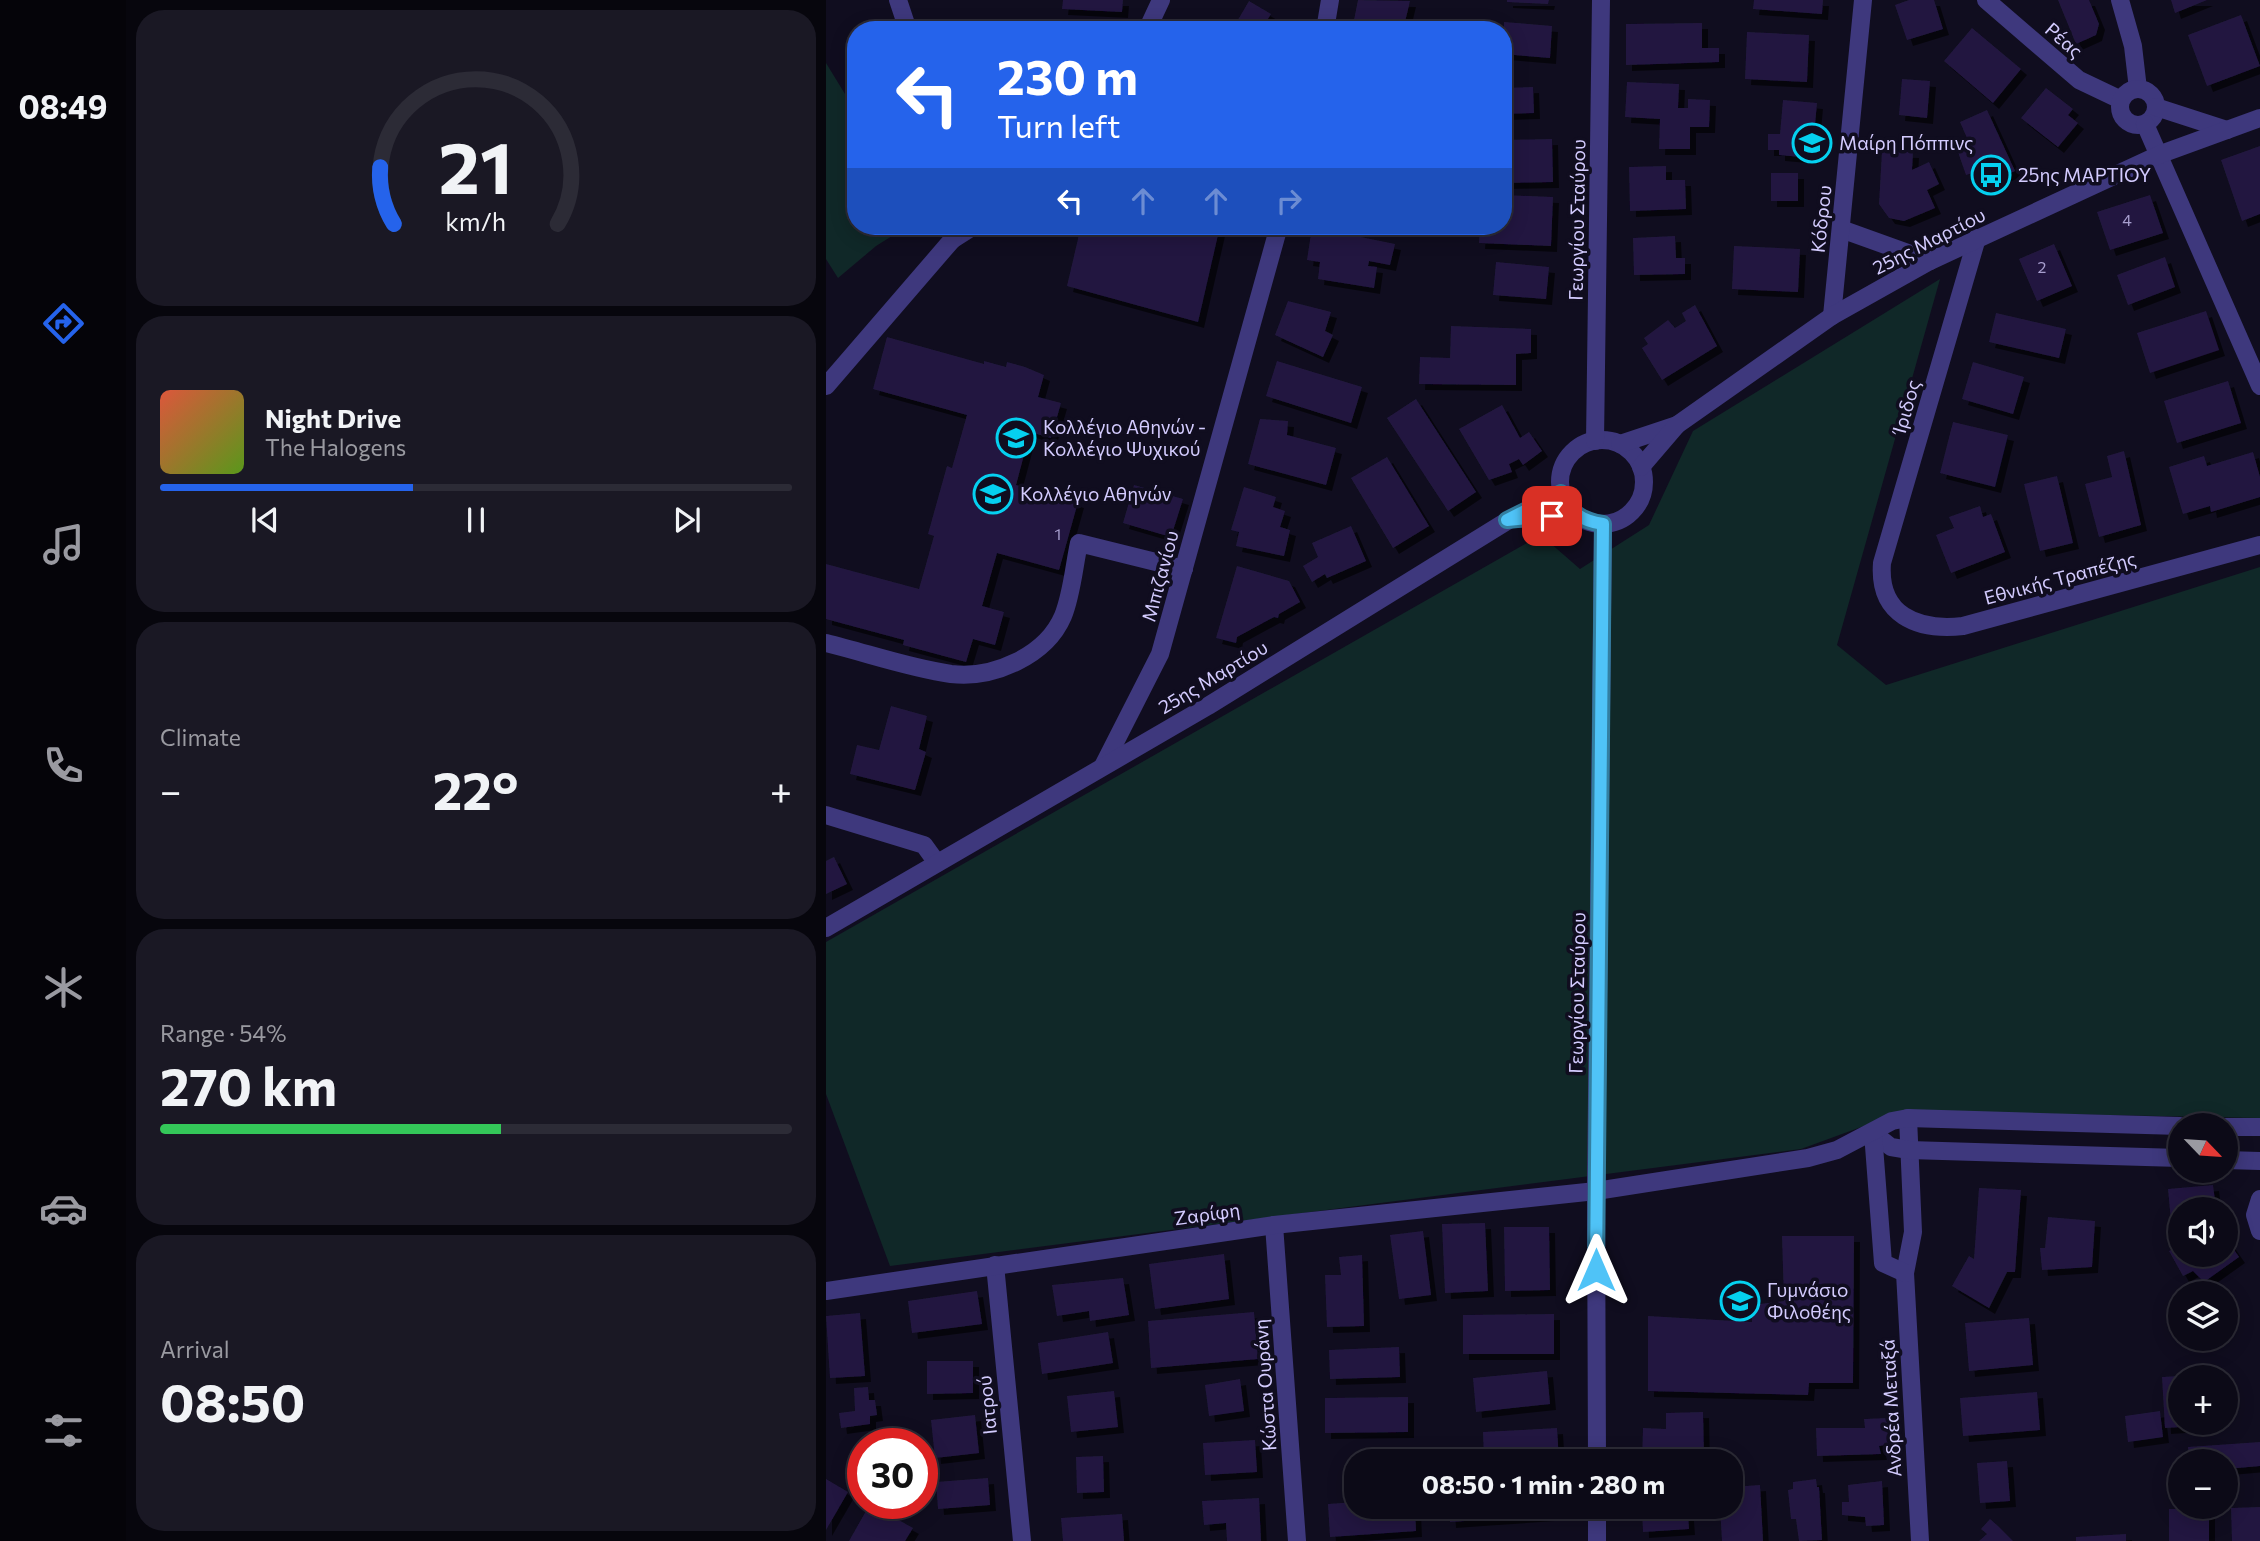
<!DOCTYPE html>
<html lang="en">
<head>
<meta charset="utf-8">
<style>
  body { margin:0; font-family:Commissioner,sans-serif; background:#1a1824; color:#f1f3f6; height:100vh; display:flex; flex-direction:column; font-size:26px; white-space:nowrap }
  * { box-sizing:border-box; margin:0 }
  p { font-size:23px; color:#9a9aa1 }
  .icon { flex:none; width:38px; height:38px; fill:none; stroke:currentColor; stroke-width:2; stroke-linecap:round; stroke-linejoin:round }
  .map { position:relative; flex:1; overflow:hidden }
  .sheet { display:flex; flex-direction:column; gap:10px; padding:10px; background:#07060d; width:700px }
  .sheet>* { flex:none }
  .top-card { position:absolute; left:21px; top:21px; width:665px; height:214px; border-radius:28px; box-shadow:0 4px 18px #0003,0 0 0 2px #2c2b36; background:#2563eb; color:#fff; overflow:hidden }
  .needle { width:46px; rotate:115deg }
  .controls { position:absolute; left:1342px; top:1113px; display:grid; gap:14px }
  .controls a { display:grid; place-items:center; width:70px; height:70px; border-radius:50%; background:#0c0a17; box-shadow:0 4px 18px #0003,0 0 0 2px #2c2b36; font-size:35px }
  .speed { position:absolute; left:21px; top:1428px; display:flex; gap:14px; font-size:35px; font-weight:700; text-align:center }
  .speed>* { display:grid; place-content:center; width:91px; height:91px; border-radius:50%; background:#0c0a17; box-shadow:0 4px 18px #0003,0 0 0 2px #2c2b36; line-height:1 }
  .speed .limit { border:10px solid #d22; background:#fff; color:#111 }
  .pin { position:absolute; display:grid; place-items:center; width:60px; height:60px; color:#fff; margin:-30px; border-radius:14px; box-shadow:0 4px 10px #0006 }
  .me { position:absolute; width:77px; margin:-38px; rotate:0deg; stroke-linejoin:round; filter:drop-shadow(0 0 5px #0008) }
  .turn { display:flex; align-items:center; gap:24px; height:147px; padding:0 35px; font-size:32px }
  .turn .icon { width:91px; height:91px; stroke-width:2.5 }
  .turn b { display:block; font-size:49px; line-height:60px }
  .lanes { display:flex; align-items:center; height:66px; padding:0 35px; background:#0003; justify-content:center; gap:35px; direction:ltr }
  .lanes .off { opacity:.35 }
  .big { font-size:52px; font-weight:700; line-height:1.1 }
  .sheet .tile { flex:1; display:flex; flex-direction:column; justify-content:center; gap:10px; min-width:0; padding:0 24px; border-radius:28px; background:#1a1824 }
  .sheet .dial { align-items:center; gap:0 }
  .dial svg { height:182px; overflow:visible; fill:none; stroke:#2c2b36; stroke-width:7; stroke-linecap:round; text-anchor:middle }
  .dial text { fill:#f1f3f6; stroke:none }
  .song { display:flex; align-items:center; gap:21px }
  .cover { width:84px; height:84px; border-radius:10px; background:linear-gradient(135deg,hsl(10 70% 55%),hsl(90 70% 35%)) }
  .played { height:7px; border-radius:4px; background:linear-gradient(90deg,#2563eb 40%,#2c2b36 40%) }
  .keys { display:flex; justify-content:space-around; direction:ltr }
  .heat { display:flex; justify-content:space-between; align-items:center; font-size:38px; direction:ltr }
  .charge { height:10px; border-radius:5px; background:linear-gradient(90deg,#34c759 54%,#2c2b36 0) }
  .trip { position:absolute; left:518px; top:1449px; width:399px; height:70px; border-radius:28px; background:#0c0a17; box-shadow:0 4px 18px #0003,0 0 0 2px #2c2b36; font-weight:700; line-height:70px; text-align:center }
  main { display:flex; flex:1; min-height:0 }
  .dock { display:flex; flex-direction:column; width:126px; justify-content:space-around; align-items:center; background:#050409; color:#9a9aa1 }
  .dock .icon { width:49px; height:49px }
  .dock .selected { color:#2563eb }
  .dock b { font-size:32px; color:#f1f3f6 }
  .map>svg:first-child { display:block }
</style>
</head>
<body>
<main>
<nav class="dock">
<b>08:49</b>
<svg class="icon selected" aria-label="directions" viewBox="0 0 24 24"><path d="M12 3l9 9-9 9-9-9zM9 14v-3h6M13 9l2 2-2 2"/></svg>
<svg class="icon" aria-label="music" viewBox="0 0 24 24"><path d="M9 18V5l10-2v13"/><circle cx="6" cy="18" r="3"/><circle cx="16" cy="16" r="3"/></svg>
<svg class="icon" aria-label="phone" viewBox="0 0 24 24"><path d="M5 4h4l2 5-3 2q2 4 5 5l2-3 5 2v4C11 20 4 13 5 4z"/></svg>
<svg class="icon" aria-label="climate" viewBox="0 0 24 24"><path d="M12 3v18M4 7l16 10M4 17L20 7"/></svg>
<svg class="icon" aria-label="car" viewBox="0 0 24 24"><path d="M5 17H2v-5l4-1 3-4h7l3 4 3 1v5h-3M9 17h6M6 11h13"/><circle cx="7" cy="17" r="2"/><circle cx="17" cy="17" r="2"/></svg>
<svg class="icon" aria-label="filters" viewBox="0 0 24 24"><path d="M4 7h16M4 17h16"/><circle cx="9" cy="7" r="2"/><circle cx="15" cy="17" r="2"/></svg>
</nav>
<section class="sheet">
<div class="tile dial"><svg viewBox="0 0 100 80">
<path d="M14 69A42 42 0 1 1 86 69"/>
<path d="M14 69A42 42 0 0 1 8 44" stroke="#2563eb"/>
<text x="50" y="56" font-size="32" font-weight="700">21</text>
<text x="50" y="72" font-size="11">km/h</text>
</svg></div>
<div class="tile">
<div class="song"><i class="cover"></i><div><b>Night Drive</b><p>The Halogens</p></div></div>
<div class="played"></div>
<div class="keys"><svg class="icon" aria-label="previous" viewBox="0 0 24 24"><path d="M18 5L8 12l10 7zM5 5v14"/></svg><svg class="icon" aria-label="pause" viewBox="0 0 24 24"><path d="M8 5v14M16 5v14"/></svg><svg class="icon" aria-label="next" viewBox="0 0 24 24"><path d="M6 5l10 7-10 7zM19 5v14"/></svg></div>
</div>
<div class="tile"><p>Climate</p>
<div class="heat"><a>−</a><b class="big">22°</b><a>+</a></div>
</div>
<div class="tile"><p>Range · 54%</p><b class="big">270 km</b><div class="charge"></div></div>
<div class="tile"><p>Arrival</p><b class="big">08:50</b></div>
</section>
<div class="map">
<svg width="1434" height="1541" viewBox="0 0 1434 1541">
  <defs>
    <filter id="shadow"><feDropShadow dx="6" dy="6" stdDeviation="0" flood-color="#0009"/></filter>
  </defs>
  <rect width="100%" height="100%" fill="#100d1f"/>
  <g fill="#102828">
    <polygon points="0,63 30,112 30,226 82,226 50,246 12,278 0,259"/>
    <polygon points="1114,279 1011,645 1060,685 1434,567 1434,1118 1079,1111 975,1149 64,1266 0,1094 0,942 715,535 754,569 823,525 867,431"/>
  </g>
  <g fill="#22193f" filter="url(#shadow)">
    <polygon points="237,0 297,0 296,12 236,9"/>
    <polygon points="532,0 584,1 577,30 526,30"/>
    <polygon points="681,0 723,0 722,4 681,2"/>
    <polygon points="928,0 997,0 996,14 927,9"/>
    <polygon points="1083,0 1108,0 1117,29 1081,40 1069,5"/>
    <polygon points="1232,0 1263,0 1273,24 1270,35 1250,44"/>
    <polygon points="1345,0 1381,0 1349,13"/>
    <polygon points="423,1 445,14 435,30 406,30"/>
    <polygon points="1415,15 1434,66 1381,86 1362,35"/>
    <polygon points="678,22 726,26 724,58 677,54"/>
    <polygon points="876,23 876,48 893,48 893,62 800,65 800,24"/>
    <polygon points="1146,28 1195,69 1167,103 1118,61"/>
    <polygon points="921,32 983,35 981,82 919,79"/>
    <polygon points="1076,79 1104,81 1101,118 1073,115"/>
    <polygon points="801,82 853,84 852,108 862,108 862,99 884,100 883,127 864,127 864,149 833,149 834,119 799,117"/>
    <polygon points="707,87 708,113 677,114 677,88"/>
    <polygon points="1220,88 1247,109 1242,115 1252,123 1232,147 1195,118"/>
    <polygon points="957,100 991,103 988,135 993,135 992,151 987,151 986,158 953,155 953,150 942,150 942,134 954,134"/>
    <polygon points="1161,110 1189,171 1162,183 1156,170 1140,175 1132,152 1145,147 1134,122"/>
    <polygon points="726,139 727,182 677,183 677,140"/>
    <polygon points="1434,146 1434,214 1416,221 1395,160"/>
    <polygon points="1056,151 1087,152 1086,170 1103,162 1113,184 1101,190 1109,208 1078,221 1063,218 1053,204"/>
    <polygon points="840,166 840,180 859,180 860,209 804,211 803,167"/>
    <rect x="945" y="173" width="27" height="28"/>
    <polygon points="677,195 727,197 725,246 653,243 654,226 677,226"/>
    <polygon points="1324,195 1337,233 1284,250 1271,212"/>
    <polygon points="255,226 394,226 372,322 241,286"/>
    <polygon points="486,227 569,244 564,265 543,261 542,266 551,267 548,288 492,279 494,262 481,260"/>
    <polygon points="849,236 850,258 859,258 859,274 808,275 807,238"/>
    <polygon points="1228,244 1246,286 1211,301 1193,259"/>
    <polygon points="908,246 974,249 972,292 906,289"/>
    <polygon points="1339,257 1349,287 1302,305 1291,275"/>
    <polygon points="670,262 723,267 720,299 667,295"/>
    <polygon points="462,301 505,312 499,331 507,335 497,357 449,335"/>
    <polygon points="869,305 891,346 836,380 816,348 822,344 818,338 842,320 849,328 860,321 856,313"/>
    <polygon points="1380,311 1393,350 1324,373 1311,333"/>
    <polygon points="1170,313 1240,329 1233,358 1163,342"/>
    <polygon points="625,326 705,329 705,353 690,354 690,385 593,384 594,357 624,358"/>
    <polygon points="61,337 158,364 158,361 180,367 181,362 199,367 218,375 212,397 235,403 225,438 204,432 190,485 252,502 233,570 171,553 156,606 178,612 169,645 147,639 140,662 77,645 78,640 0,619 0,564 93,589 108,536 102,534 121,466 126,468 141,415 47,389"/>
    <polygon points="451,361 536,387 525,423 440,396"/>
    <polygon points="1147,362 1198,377 1187,414 1136,399"/>
    <polygon points="1402,381 1415,423 1351,443 1338,401"/>
    <polygon points="590,399 650,492 622,511 561,418"/>
    <polygon points="676,405 694,438 703,432 716,451 697,465 693,459 683,464 686,472 663,480 633,429"/>
    <polygon points="434,419 462,421 461,435 510,448 500,485 422,464"/>
    <polygon points="1127,422 1182,435 1169,487 1114,473"/>
    <polygon points="1298,451 1315,525 1273,537 1259,484 1286,477 1281,456"/>
    <polygon points="1427,452 1434,477 1434,497 1385,512 1384,506 1357,514 1343,467 1378,456 1381,466"/>
    <polygon points="561,457 603,526 567,548 525,478"/>
    <polygon points="1231,476 1247,543 1214,551 1198,484"/>
    <polygon points="308,485 357,499 345,537 297,523"/>
    <polygon points="418,487 450,497 447,507 459,511 454,527 464,530 458,556 410,546 413,532 405,530"/>
    <polygon points="1154,506 1157,517 1165,514 1179,552 1125,573 1110,535 1128,528 1123,517"/>
    <polygon points="525,526 540,561 501,578 499,574 486,582 477,566 492,557 486,543"/>
    <polygon points="411,566 463,581 474,602 453,614 452,618 448,617 411,637 410,643 390,638"/>
    <polygon points="65,706 101,716 93,749 100,752 89,790 24,774 31,745 53,750"/>
    <polygon points="8,857 21,884 0,894 0,861"/>
    <polygon points="1387,1185 1390,1209 1354,1209 1354,1255 1400,1255 1400,1238 1413,1257 1378,1282 1367,1271 1357,1276 1343,1251 1353,1246 1347,1243 1342,1189"/>
    <polygon points="1153,1188 1195,1190 1189,1272 1181,1272 1163,1308 1126,1286 1143,1256 1148,1259"/>
    <polygon points="1222,1217 1269,1221 1266,1267 1216,1270 1214,1248 1219,1248"/>
    <polygon points="659,1223 662,1291 619,1293 616,1224"/>
    <polygon points="678,1227 723,1227 724,1290 679,1291"/>
    <polygon points="597,1231 605,1295 573,1299 564,1235"/>
    <polygon points="956,1236 1028,1236 1027,1383 983,1383 982,1395 822,1391 822,1316 926,1322 926,1305 958,1301"/>
    <polygon points="398,1254 403,1299 329,1309 323,1264"/>
    <polygon points="536,1255 538,1326 501,1327 499,1275 515,1275 513,1257"/>
    <polygon points="297,1278 303,1315 264,1321 263,1311 231,1316 226,1285"/>
    <polygon points="151,1291 156,1324 86,1333 82,1301"/>
    <polygon points="428,1312 432,1359 325,1368 322,1321"/>
    <polygon points="34,1313 39,1376 4,1378 0,1316"/>
    <polygon points="728,1314 728,1354 637,1354 637,1315"/>
    <polygon points="1203,1318 1207,1365 1143,1371 1139,1323"/>
    <polygon points="282,1332 287,1363 216,1374 212,1343"/>
    <polygon points="573,1347 574,1377 504,1379 503,1350"/>
    <polygon points="101,1361 147,1361 147,1393 101,1394"/>
    <polygon points="721,1371 724,1404 650,1412 647,1378"/>
    <polygon points="1354,1376 1354,1423 1386,1425 1339,1428 1336,1377"/>
    <polygon points="414,1379 418,1411 383,1416 379,1385"/>
    <polygon points="42,1387 43,1400 49,1400 51,1415 44,1416 44,1424 15,1428 13,1413 29,1411 28,1388"/>
    <polygon points="288,1391 292,1427 245,1432 241,1396"/>
    <polygon points="1211,1392 1214,1430 1137,1436 1134,1398"/>
    <polygon points="582,1397 582,1432 499,1433 499,1398"/>
    <polygon points="1334,1411 1337,1437 1302,1442 1299,1416"/>
    <polygon points="877,1412 878,1459 816,1461 817,1428 840,1429 840,1413"/>
    <polygon points="149,1415 153,1453 109,1458 105,1420"/>
    <polygon points="1063,1418 1065,1444 1053,1446 1055,1454 991,1456 990,1428 1039,1428 1038,1419"/>
    <polygon points="731,1428 733,1461 658,1461 657,1432"/>
    <polygon points="429,1440 431,1472 379,1475 377,1443"/>
    <polygon points="1434,1442 1434,1466 1400,1469 1400,1461 1363,1461 1362,1447"/>
    <polygon points="277,1456 278,1492 251,1493 250,1457"/>
    <polygon points="1181,1461 1184,1501 1154,1503 1151,1463"/>
    <polygon points="162,1478 164,1505 112,1509 110,1482"/>
    <polygon points="0,1479 22,1492 0,1530"/>
    <polygon points="990,1479 991,1487 993,1487 996,1540 973,1541 970,1519 965,1519 962,1490 967,1489 967,1482"/>
    <polygon points="1056,1481 1058,1525 1040,1526 1039,1517 1016,1515 1016,1502 1023,1502 1022,1485"/>
    <polygon points="934,1485 937,1541 896,1541 894,1507 905,1507 905,1487"/>
    <polygon points="433,1498 435,1541 401,1541 400,1523 378,1525 376,1501"/>
    <polygon points="530,1502 530,1507 589,1507 590,1531 504,1537 502,1504"/>
    <polygon points="44,1504 87,1528 79,1541 23,1541"/>
    <polygon points="623,1507 723,1507 723,1515 624,1522"/>
    <polygon points="816,1507 870,1507 871,1515 862,1515 863,1529 817,1532"/>
    <polygon points="1434,1507 1434,1541 1406,1541 1405,1508"/>
    <rect x="1343" y="1509" width="40" height="32"/>
    <polygon points="296,1514 298,1541 237,1541 235,1518"/>
    <polygon points="1164,1519 1172,1526 1187,1541 1153,1541 1161,1534 1155,1529"/>
    <polygon points="1300,1534 1300,1541 1250,1541 1250,1537"/>
  </g>
  <g fill="none" stroke-linecap="round" stroke-linejoin="round">
    <g stroke="#3e387d" stroke-width="18">
      <polyline points="72,0 82,30"/>
      <polyline points="1160,0 1253,80 1295,100"/>
      <polyline points="1294,0 1307,46 1312,89"/>
      <polyline points="321,30 335,0"/>
      <polyline points="499,30 504,0"/>
      <circle cx="1312" cy="107" r="18"/>
      <polyline points="1330,107 1401,130"/>
      <polyline points="1319,124 1434,386"/>
      <polyline points="1015,229 1104,261"/>
      <path d="M1151,238L1056,563C1052,615 1091,631 1137,626L1434,545"/>
      <polyline points="126,240 148,226"/>
      <polyline points="1006,316 1037,0"/>
      <polyline points="0,386 126,240 127,226"/>
      <circle cx="776" cy="482" r="42"/>
      <polyline points="769,441 775,0"/>
      <polyline points="794,444 851,425"/>
      <polyline points="815,467 851,425 1006,316 1104,261 1335,154 1434,118"/>
      <polyline points="692,519 748,514"/>
      <path d="M0,643C41,653 83,668 125,674C167,679 220,656 237,616C246,594 248,566 253,543L358,569"/>
      <polyline points="277,766 334,654 453,226"/>
      <polyline points="0,815 98,845 111,863"/>
      <polyline points="0,928 382,706 681,521 735,493"/>
      <polyline points="1082,1118 1087,1232 1079,1273 1094,1541"/>
      <polyline points="1400,1127 1434,1127"/>
      <polyline points="1047,1133 1065,1147 1083,1150 1354,1158"/>
      <polyline points="1047,1133 1057,1263 1079,1273"/>
      <polyline points="1400,1160 1434,1161"/>
      <polyline points="1434,1199 1429,1215 1434,1231"/>
      <polyline points="448,1225 471,1541"/>
      <polyline points="169,1265 196,1541"/>
      <polyline points="0,1291 448,1225 770,1191 982,1158 1011,1150 1066,1121 1082,1118 1354,1126"/>
      <polyline points="771,1461 770,1191 777,524"/>
      <polyline points="771,1507 771,1541"/>
    </g>
  </g>
  <g fill="none" stroke-linecap="round" stroke-linejoin="round">
    <defs>
      <path id="route" d="M726,516L681,520L735,493C744,513 756,521 777,524L770,1270"/>
    </defs>
    <use href="#route" stroke="#337fa1" stroke-width="18"/>
    <use href="#route" stroke="#4fc3f7" stroke-width="12"/>
  </g>
  <defs>
    <symbol id="school-ring" viewBox="-11 -11 22 22"><circle r="9.5" fill="#100d1f" stroke="#05d0f0" stroke-width="1.5"/><path d="M0-5L7-2L0 1L-7-2ZM-4 1L0 2.5L4 1V4Q0 6-4 4Z" fill="#05d0f0"/></symbol>
    <symbol id="bus-ring" viewBox="-11 -11 22 22"><circle r="9.5" fill="#100d1f" stroke="#05d0f0" stroke-width="1.5"/><path d="M-5-6H5V4H4V6H2V4H-2V6H-4V4H-5ZM-3.5-4V0h7V-4ZM-3.5 1.2v1.5H-2V1.2ZM2 1.2v1.5H3.5V1.2Z" fill="#05d0f0"/></symbol>
  </defs>
  <g fill-rule="evenodd">
    <use href="#school-ring" x="964" y="121" width="44" height="44"/>
    <use href="#bus-ring" x="1143" y="153" width="44" height="44"/>
    <use href="#school-ring" x="168" y="416" width="44" height="44"/>
    <use href="#school-ring" x="145" y="472" width="44" height="44"/>
    <use href="#school-ring" x="892" y="1279" width="44" height="44"/>
  </g>
  <g text-anchor="middle" stroke-width="7" stroke-linejoin="round" paint-order="stroke">
    <g font-size="16" fill="#a79ece">
      <text x="1301" y="226">4</text>
      <text x="1216" y="273">2</text>
      <text x="232" y="540">1</text>
    </g>
    <g font-size="19" fill="#d3cbfe" stroke="#100d1f">
      <text transform="translate(1238 40) rotate(41)" y="7">Ρέας</text>
      <text transform="translate(995 219) rotate(-84)" y="7">Κόδρου</text>
      <text transform="translate(751 220) rotate(-89)" y="7">Γεωργίου Σταύρου</text>
      <text transform="translate(1103 241) rotate(-27)" y="7">25ης Μαρτίου</text>
      <text transform="translate(1080 407) rotate(-74)" y="7">Ίριδος</text>
      <text transform="translate(334 576) rotate(-75)" y="7">Μπιζανίου</text>
      <text transform="translate(1234 578) rotate(-15)" y="7">Εθνικής Τραπέζης</text>
      <text transform="translate(387 677) rotate(-31)" y="7">25ης Μαρτίου</text>
      <text transform="translate(751 993) rotate(-89)" y="7">Γεωργίου Σταύρου</text>
      <text transform="translate(381 1214) rotate(-8)" y="7">Ζαρίφη</text>
      <text transform="translate(439 1385) rotate(-94)" y="7">Κώστα Ουράνη</text>
      <text transform="translate(161 1405) rotate(-96)" y="7">Ιατρού</text>
      <text transform="translate(1065 1408) rotate(-93)" y="7">Ανδρέα Μεταξά</text>
    </g>
    <g font-size="19" fill="#d3cbfe" stroke="#100d1f" text-anchor="start">
      <text x="1013" y="150">Μαίρη Πόππινς</text>
      <text x="1192" y="182">25ης ΜΑΡΤΙΟΥ</text>
      <text x="217" y="434">Κολλέγιο Αθηνών -<tspan x="217" dy="22">Κολλέγιο Ψυχικού</tspan></text>
      <text x="194" y="501">Κολλέγιο Αθηνών</text>
      <text x="941" y="1297">Γυμνάσιο<tspan x="941" dy="22">Φιλοθέης</tspan></text>
    </g>
  </g>
</svg>
<div class="controls">
<a><svg class="needle" viewBox="-14 -14 28 28"><path d="M0-13l5 13h-10z" fill="#e53935"/><path d="M0 13l5-13h-10z" fill="#9a9aa1"/></svg></a>
<a><svg class="icon" aria-label="sound" viewBox="0 0 24 24"><path d="M4 9h4l5-4v14l-5-4H4zM17 9q2 3 0 6"/></svg></a>
<a><svg class="icon" aria-label="layers" viewBox="0 0 24 24"><path d="M12 4l9 5-9 5-9-5zM3 14l9 5 9-5"/></svg></a>
<a>+</a>
<a>−</a>
</div>
<div class="speed"><div class="limit">30</div></div>
<div class="pin" style="left:726px;top:516px;background:#d93025"><svg class="icon" aria-label="arrive" viewBox="0 0 24 24"><path d="M6 21V4h12l-3 4 3 4H6"/></svg></div>
<svg class="me" style="left:770px;top:1270px" viewBox="-20 -20 40 40"><path d="M0-17L14 15 0 8-14 15z" fill="#4fc3f7" stroke="#fff" stroke-width="4"/></svg>
<div class="trip">08:50 · 1 min · 280 m</div>
<div class="top-card">
<div class="turn"><svg class="icon" aria-label="left" viewBox="0 0 24 24"><path d="M17 20v-9H6M10 6l-5 5 5 5"/></svg><div><b>230 m</b>Turn left</div></div>
<div class="lanes"><svg class="icon" aria-label="left" viewBox="0 0 24 24"><path d="M17 20v-9H6M10 6l-5 5 5 5"/></svg><svg class="icon off" aria-label="ahead" viewBox="0 0 24 24"><path d="M12 20V5M6 11l6-6 6 6"/></svg><svg class="icon off" aria-label="ahead" viewBox="0 0 24 24"><path d="M12 20V5M6 11l6-6 6 6"/></svg><svg class="icon off" aria-label="right" viewBox="0 0 24 24"><path d="M7 20v-9h11M14 6l5 5-5 5"/></svg></div>
</div>
</div>
</main>
</body>
</html>
